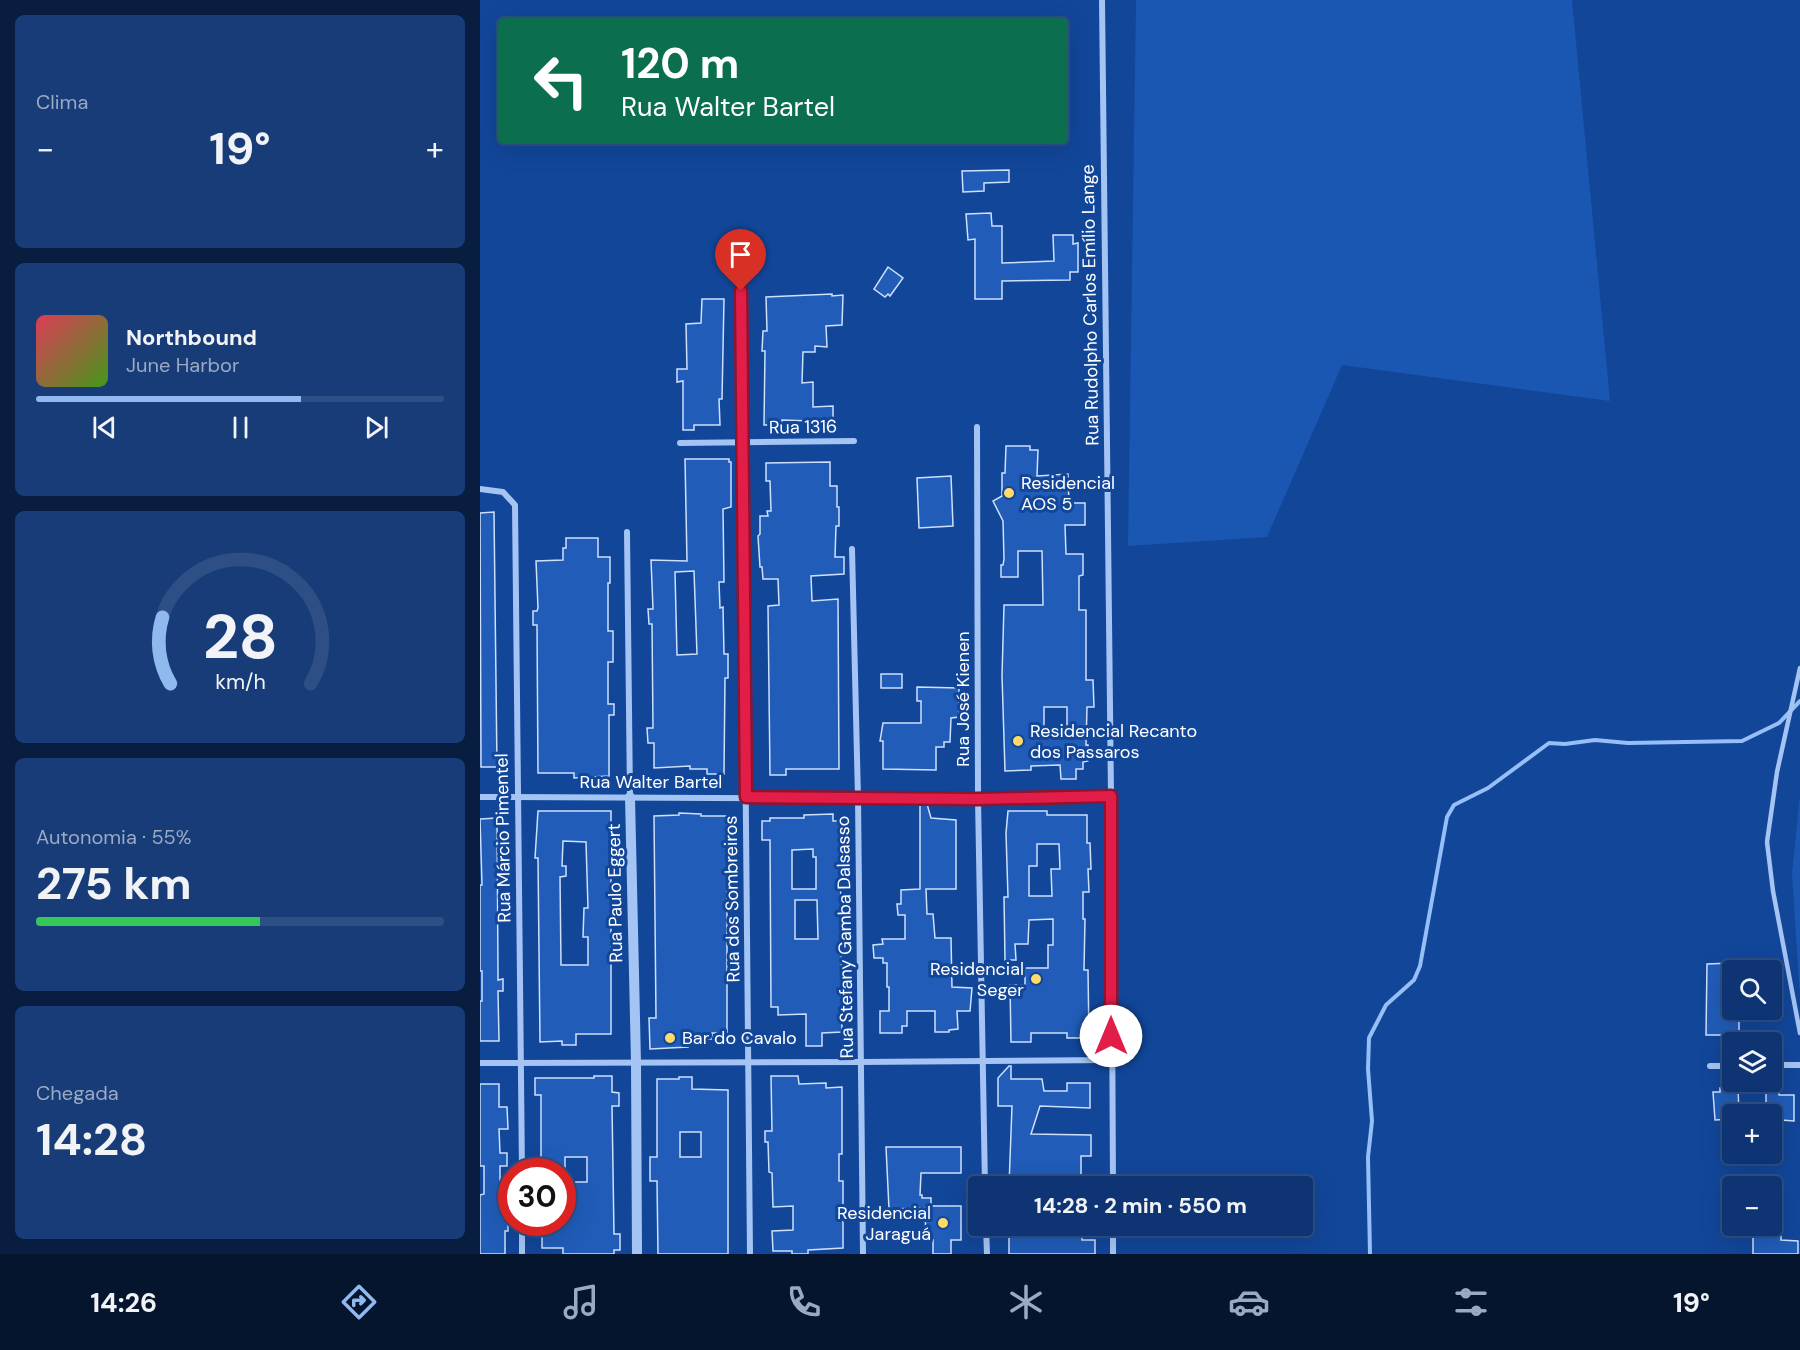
<!DOCTYPE html>
<html lang="pt">
<head>
<meta charset="utf-8">
<style>
  body { margin:0; font-family:"DM Sans",sans-serif; background:#173c78; color:#f1f3f6; height:100vh; display:flex; flex-direction:column; font-size:22px; white-space:nowrap }
  * { box-sizing:border-box; margin:0 }
  p { font-size:20px; color:#9baac4 }
  .icon { flex:none; width:33px; height:33px; fill:none; stroke:currentColor; stroke-width:2; stroke-linecap:round; stroke-linejoin:round }
  .map { position:relative; flex:1; overflow:hidden }
  .drawer { display:flex; flex-direction:column; gap:15px; padding:15px; background:#081d3f; width:480px }
  .drawer>* { flex:none }
  .hud { position:absolute; left:18px; top:18px; width:570px; height:126px; border-radius:6px; box-shadow:0 6px 24px #0002,0 0 0 2px #2e4f85; background:#0b6e4f; color:#fff; overflow:hidden }
  .controls { position:absolute; left:1242px; top:960px; display:grid; gap:12px }
  .controls a { display:grid; place-items:center; width:60px; height:60px; border-radius:6px; background:#0e3473; box-shadow:0 6px 24px #0002,0 0 0 2px #2e4f85; font-size:30px }
  .speed { position:absolute; left:18px; top:1158px; display:flex; gap:12px; font-size:30px; font-weight:700; text-align:center }
  .speed>* { display:grid; place-content:center; width:78px; height:78px; border-radius:50%; background:#0e3473; box-shadow:0 6px 24px #0002,0 0 0 2px #2e4f85; line-height:1 }
  .speed .limit { border:9px solid #d22; background:#fff; color:#111 }
  .pin { position:absolute; display:grid; place-items:center; width:51px; height:51px; color:#fff; margin:-62px -26px; border-radius:50% 50% 50% 0; rotate:-45deg; box-shadow:0 0 6px #0007 }
  .pin .icon { rotate:45deg }
  .me { position:absolute; width:66px; margin:-33px; rotate:0deg; stroke-linejoin:round; filter:drop-shadow(0 0 4px #0008) }
  .turn { display:flex; align-items:center; gap:21px; height:126px; padding:0 24px; font-size:27px }
  .turn .icon { width:78px; height:78px; stroke-width:2.5 }
  .turn b { display:block; font-size:42px; line-height:51px }
  .big { font-size:45px; font-weight:700; line-height:1.1 }
  .drawer .tile { flex:1; display:flex; flex-direction:column; justify-content:center; gap:9px; min-width:0; padding:0 21px; border-radius:9px; background:#173c78 }
  .drawer .dial { align-items:center; gap:0 }
  .dial svg { height:156px; overflow:visible; fill:none; stroke:#2e4f85; stroke-width:7; stroke-linecap:round; text-anchor:middle }
  .dial text { fill:#f1f3f6; stroke:none }
  .song { display:flex; align-items:center; gap:18px }
  .cover { width:72px; height:72px; border-radius:9px; background:linear-gradient(135deg,hsl(350 70% 55%),hsl(100 70% 35%)) }
  .played { height:6px; border-radius:3px; background:linear-gradient(90deg,#90b9f0 65%,#2e4f85 65%) }
  .keys { display:flex; justify-content:space-around; direction:ltr }
  .heat { display:flex; justify-content:space-between; align-items:center; font-size:33px; direction:ltr }
  .charge { height:9px; border-radius:4px; background:linear-gradient(90deg,#34c759 55%,#2e4f85 0) }
  .trip { position:absolute; left:488px; top:1176px; width:345px; height:60px; border-radius:6px; background:#0e3473; box-shadow:0 6px 24px #0002,0 0 0 2px #2e4f85; font-weight:700; line-height:60px; text-align:center }
  .tab-bar { display:flex; height:96px; justify-content:space-around; align-items:center; background:#06152e; color:#9baac4 }
  .tab-bar .icon { width:42px; height:42px }
  .tab-bar .active { color:#90b9f0 }
  .tab-bar b { font-size:27px; color:#f1f3f6 }
  main { display:flex; flex:1; min-height:0 }
  .map>svg:first-child { display:block }
</style>
</head>
<body>
<main>
<section class="drawer">
<div class="tile"><p>Clima</p>
<div class="heat"><a>−</a><b class="big">19°</b><a>+</a></div>
</div>
<div class="tile">
<div class="song"><i class="cover"></i><div><b>Northbound</b><p>June Harbor</p></div></div>
<div class="played"></div>
<div class="keys"><svg class="icon" aria-label="previous" viewBox="0 0 24 24"><path d="M18 5L8 12l10 7zM5 5v14"/></svg><svg class="icon" aria-label="pause" viewBox="0 0 24 24"><path d="M8 5v14M16 5v14"/></svg><svg class="icon" aria-label="next" viewBox="0 0 24 24"><path d="M6 5l10 7-10 7zM19 5v14"/></svg></div>
</div>
<div class="tile dial"><svg viewBox="0 0 100 80">
<path d="M14 69A42 42 0 1 1 86 69"/>
<path d="M14 69A42 42 0 0 1 10 35" stroke="#90b9f0"/>
<text x="50" y="56" font-size="32" font-weight="700">28</text>
<text x="50" y="72" font-size="11">km/h</text>
</svg></div>
<div class="tile"><p>Autonomia · 55%</p><b class="big">275 km</b><div class="charge"></div></div>
<div class="tile"><p>Chegada</p><b class="big">14:28</b></div>
</section>
<div class="map">
<svg width="1320" height="1254" viewBox="0 0 1320 1254">
  <rect width="100%" height="100%" fill="#124699"/>
  <g fill="#1a57b3">
    <polygon points="656,0 1092,0 1130,401 862,365 787,537 648,546"/>
    <polygon points="1320,795 1320,997 1312,874"/>
  </g>
  <g fill="none" stroke-linecap="round" stroke-linejoin="round">
    <polyline stroke="#96bef7" stroke-width="4" points="890,1254 888,1157 892,1121 888,1069 889,1038 906,1005 934,980 940,966 967,817 974,805 1008,788 1069,743 1085,744 1115,740 1148,743 1262,741 1299,723 1320,701"/>
  </g>
  <g fill="#205cb8" stroke="#cde0fd" stroke-width="1.5" fill-rule="evenodd">
    <polygon points="529,170 529,182 504,183 504,191 483,192 482,171"/>
    <polygon points="511,213 512,226 522,226 522,263 574,261 573,235 593,235 593,244 598,243 598,272 590,272 590,280 522,281 522,299 495,299 495,239 488,240 486,214"/>
    <polygon points="408,267 423,278 410,296 408,294 405,297 394,289"/>
    <polygon points="352,294 352,296 363,295 362,325 346,326 347,347 335,346 335,352 323,352 322,383 333,382 333,407 353,406 353,425 332,425 332,421 302,420 302,425 284,425 285,351 282,351 283,331 287,331 286,297"/>
    <polygon points="222,299 244,299 242,399 239,399 240,425 214,425 214,430 203,430 203,381 197,382 197,369 207,369 206,324 221,323"/>
    <path d="M526,446H550V450H558L557,476L588,474L589,503H605V525H585L586,554H603V575L599,576V610H606V680H613L614,707H607L606,745H608V761L603,762V769H596V779H581L580,765L551,766V770L525,771L522,676L524,605H563L562,551H538V577H521V565H523L524,559L523,521L513,501L522,496V473H525ZM564,707H587V736H564Z"/>
    <path d="M205,459H249V462H251V507L243,509L244,582H239L240,608L243,607L244,654H248V678H245L244,774H227V769H210V766L174,768V743H168L167,728H173L172,624H169L168,609H173L171,560L207,561ZM214,571L217,654L197,655L195,572Z"/>
    <polygon points="350,462 350,486 357,486 357,507 359,507 359,526 356,526 355,557 364,557 364,574 331,576 332,601 358,599 359,769 306,769 306,775 290,775 288,606 299,605 298,579 283,579 282,567 280,567 278,536 280,534 280,516 288,516 287,511 291,511 290,481 286,481 286,463"/>
    <polygon points="471,476 473,526 439,528 437,478"/>
    <polygon points="14,512 17,767 1,767 0,513"/>
    <polygon points="86,538 118,538 118,557 130,557 130,583 128,583 128,631 133,631 133,662 128,662 128,704 134,704 134,715 129,715 129,776 94,778 94,773 58,773 57,625 53,625 53,611 57,611 58,608 56,561 83,560 83,548 86,548"/>
    <rect x="401" y="674" width="21" height="14"/>
    <polygon points="437,687 479,688 479,717 471,718 470,742 464,742 464,747 456,747 456,770 403,769 403,741 400,741 403,723 441,723 441,701 437,701"/>
    <polygon points="440,804 447,804 451,818 476,820 476,889 446,889 447,914 453,914 455,938 471,938 472,987 492,988 490,1011 477,1011 478,1029 469,1030 469,1032 455,1032 455,1011 427,1011 427,1026 422,1026 422,1033 400,1033 400,1011 409,1011 409,987 407,987 407,963 403,963 403,958 394,958 393,945 403,944 402,939 425,939 425,915 418,915 417,904 421,904 421,890 440,889"/>
    <path d="M58,811H131V1034H96V1045H82V1041L60,1042L58,858H55ZM83,841L106,842L108,908H104L103,937H108V965H81L80,877L86,876V866H82Z"/>
    <path d="M528,811H567V815H607V843H610L611,869H608L609,892H603V919H605L604,970H608L609,1038H587V1033H551V1042H531L530,985H545V968H568V945H573V919L549,920L548,944H535L536,960H525L524,897H528L526,833ZM557,844H579L580,869H571L572,896H549V866H557Z"/>
    <polygon points="199,813 221,814 221,816 247,816 247,1033 232,1033 232,1039 208,1039 208,1047 170,1049 169,1018 176,1018 174,816 199,815"/>
    <path d="M353,814V821H360L362,1032L342,1033V1046H326V1014L298,1015V1007H291L290,840H282V821H290V818H324V815ZM333,849V857H336V889H312V850ZM315,900H337L338,939H315Z"/>
    <polygon points="17,818 18,973 18,980 23,979 23,991 18,991 19,1041 0,1041 0,1001 2,1001 2,971 0,971 0,885 2,885 0,819"/>
    <polygon points="1252,963 1252,1010 1259,1010 1259,1035 1226,1035 1227,964"/>
    <polygon points="529,1066 531,1066 531,1079 562,1079 564,1091 587,1091 587,1083 610,1083 610,1108 560,1106 551,1134 611,1135 611,1156 601,1156 601,1186 529,1186 532,1106 518,1106 518,1078"/>
    <polygon points="114,1076 132,1076 132,1092 139,1093 139,1106 132,1106 134,1234 140,1234 140,1250 134,1250 134,1254 83,1254 83,1248 62,1248 62,1222 82,1222 82,1182 107,1182 107,1157 85,1157 85,1172 61,1172 61,1095 55,1095 55,1078 114,1078"/>
    <polygon points="291,1076 318,1076 319,1084 346,1083 346,1088 362,1087 362,1154 359,1154 359,1181 363,1181 363,1248 328,1250 328,1254 312,1254 312,1251 293,1251 292,1231 313,1230 313,1206 293,1207 292,1173 289,1172 288,1142 285,1142 285,1131 292,1131"/>
    <path d="M199,1077H212V1089L248,1090V1254H178L177,1181H170V1157H177V1079H199ZM200,1132H221V1157H200Z"/>
    <polygon points="1299,1081 1299,1095 1314,1095 1314,1121 1301,1120 1302,1118 1292,1117 1292,1114 1286,1114 1286,1082"/>
    <polygon points="0,1084 19,1084 19,1107 27,1107 28,1129 19,1129 20,1153 27,1153 27,1166 20,1166 20,1194 24,1194 24,1218 28,1218 28,1231 25,1231 25,1254 0,1254 0,1195 4,1194 4,1166 0,1166"/>
    <polygon points="1240,1088 1258,1088 1259,1114 1252,1114 1252,1119 1235,1120 1233,1092 1240,1092"/>
    <polygon points="406,1147 481,1147 481,1173 441,1173 440,1195 442,1195 442,1198 451,1198 451,1206 481,1206 481,1240 471,1240 471,1254 453,1254 453,1240 446,1240 445,1208 409,1209"/>
    <polygon points="529,1226 547,1226 548,1231 570,1231 570,1226 602,1226 602,1240 615,1240 615,1254 529,1254"/>
    <polygon points="1275,1232 1301,1233 1301,1240 1318,1241 1318,1254 1273,1254 1273,1236 1275,1236"/>
  </g>
  <g fill="none" stroke-linecap="round" stroke-linejoin="round">
    <polyline stroke="#a4c4f3" stroke-width="4.5" points="1320,668 1297,772 1287,842 1293,891 1320,1033"/>
    <g stroke="#a4c4f3" stroke-width="6">
      <polyline points="622,0 631,796 633,1186"/>
      <polyline points="261,291 270,1254"/>
      <polyline points="497,427 498,799 505,1186"/>
      <polyline points="200,443 374,441"/>
      <polyline points="0,489 23,492 35,505 42,1172"/>
      <polyline points="147,532 150,797"/>
      <polyline points="372,549 378,798 383,1254"/>
      <polyline points="0,797 498,799 631,796"/>
      <polyline points="0,1063 381,1062 631,1060"/>
      <polyline points="1292,1065 1320,1065"/>
      <polyline points="1230,1066 1252,1066"/>
      <polyline points="42,1222 42,1254"/>
      <polyline points="506,1226 507,1254"/>
      <polyline points="633,1226 633,1254"/>
    </g>
    <polyline stroke="#a4c4f3" stroke-width="10" points="150,797 156,1062 157,1254"/>
  </g>
  <g fill="none" stroke-linecap="round" stroke-linejoin="round">
    <defs>
      <polyline id="route" points="261,291 266,797 498,799 631,796 631,1036"/>
    </defs>
    <use href="#route" stroke="#92132f" stroke-width="15"/>
    <use href="#route" stroke="#e11d48" stroke-width="10"/>
  </g>
  <g fill="#ffdb67" stroke="#124699" stroke-width="2">
    <circle cx="529" cy="493" r="6"/>
    <circle cx="538" cy="741" r="6"/>
    <circle cx="556" cy="979" r="6"/>
    <circle cx="190" cy="1038" r="6"/>
    <circle cx="463" cy="1223" r="6"/>
  </g>
  <g text-anchor="middle" stroke-width="6" stroke-linejoin="round" paint-order="stroke">
    <g font-size="18" fill="#fff" stroke="#124699">
      <text transform="translate(610 305) rotate(-91)" y="6">Rua Rudolpho Carlos Emílio Lange</text>
      <text transform="translate(323 427) rotate(-1)" y="6">Rua 1316</text>
      <text transform="translate(483 699) rotate(-90)" y="6">Rua José Kienen</text>
      <text x="171" y="788">Rua Walter Bartel</text>
      <text transform="translate(23 838) rotate(-91)" y="6">Rua Márcio Pimentel</text>
      <text transform="translate(135 893) rotate(-91)" y="6">Rua Paulo Eggert</text>
      <text transform="translate(252 899) rotate(-91)" y="6">Rua dos Sombreiros</text>
      <text transform="translate(365 937) rotate(-91)" y="6">Rua Stefany Gamba Dalsasso</text>
    </g>
    <g font-size="18" fill="#fff" stroke="#124699" text-anchor="start">
      <text x="541" y="489">Residencial<tspan x="541" dy="21">AOS 5</tspan></text>
      <text x="550" y="737">Residencial Recanto<tspan x="550" dy="21">dos Passaros</tspan></text>
      <text x="544" y="975" text-anchor="end">Residencial<tspan x="544" dy="21">Seger</tspan></text>
      <text x="202" y="1044">Bar do Cavalo</text>
      <text x="451" y="1219" text-anchor="end">Residencial<tspan x="451" dy="21">Jaraguá</tspan></text>
    </g>
  </g>
</svg>
<div class="controls">
<a><svg class="icon" aria-label="search" viewBox="0 0 24 24"><circle cx="10" cy="10" r="6"/><path d="M15 15l6 6"/></svg></a>
<a><svg class="icon" aria-label="layers" viewBox="0 0 24 24"><path d="M12 4l9 5-9 5-9-5zM3 14l9 5 9-5"/></svg></a>
<a>+</a>
<a>−</a>
</div>
<div class="speed"><div class="limit">30</div></div>
<div class="pin" style="left:261px;top:291px;background:#d93025"><svg class="icon" aria-label="arrive" viewBox="0 0 24 24"><path d="M6 21V4h12l-3 4 3 4H6"/></svg></div>
<svg class="me" style="left:631px;top:1036px" viewBox="-20 -20 40 40"><circle r="19" fill="#fff"/><path d="M0-13L10 11 0 6-10 11z" fill="#e11d48"/></svg>
<div class="trip">14:28 · 2 min · 550 m</div>
<div class="hud">
<div class="turn"><svg class="icon" aria-label="left" viewBox="0 0 24 24"><path d="M17 20v-9H6M10 6l-5 5 5 5"/></svg><div><b>120 m</b>Rua Walter Bartel</div></div>
</div>
</div>
</main>
<nav class="tab-bar">
<b>14:26</b>
<svg class="icon active" aria-label="directions" viewBox="0 0 24 24"><path d="M12 3l9 9-9 9-9-9zM9 14v-3h6M13 9l2 2-2 2"/></svg>
<svg class="icon" aria-label="music" viewBox="0 0 24 24"><path d="M9 18V5l10-2v13"/><circle cx="6" cy="18" r="3"/><circle cx="16" cy="16" r="3"/></svg>
<svg class="icon" aria-label="phone" viewBox="0 0 24 24"><path d="M5 4h4l2 5-3 2q2 4 5 5l2-3 5 2v4C11 20 4 13 5 4z"/></svg>
<svg class="icon" aria-label="climate" viewBox="0 0 24 24"><path d="M12 3v18M4 7l16 10M4 17L20 7"/></svg>
<svg class="icon" aria-label="car" viewBox="0 0 24 24"><path d="M5 17H2v-5l4-1 3-4h7l3 4 3 1v5h-3M9 17h6M6 11h13"/><circle cx="7" cy="17" r="2"/><circle cx="17" cy="17" r="2"/></svg>
<svg class="icon" aria-label="filters" viewBox="0 0 24 24"><path d="M4 7h16M4 17h16"/><circle cx="9" cy="7" r="2"/><circle cx="15" cy="17" r="2"/></svg>
<b>19°</b>
</nav>
</body>
</html>
